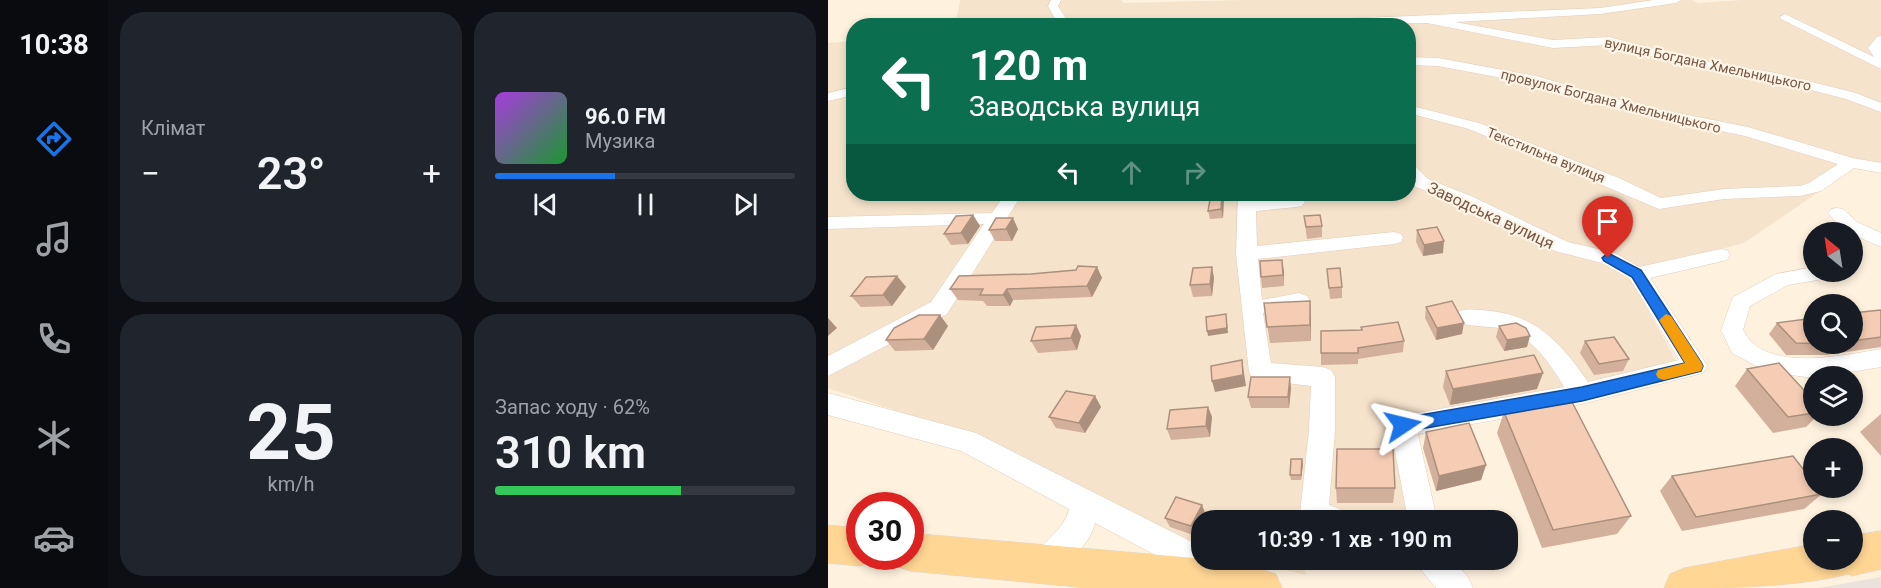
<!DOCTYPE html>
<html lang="uk">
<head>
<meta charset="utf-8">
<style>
  body { margin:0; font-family:Roboto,sans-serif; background:#20242c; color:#f1f3f6; height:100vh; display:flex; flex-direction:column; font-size:22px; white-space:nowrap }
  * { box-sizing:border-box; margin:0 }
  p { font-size:20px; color:#9ea1a6 }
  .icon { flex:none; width:33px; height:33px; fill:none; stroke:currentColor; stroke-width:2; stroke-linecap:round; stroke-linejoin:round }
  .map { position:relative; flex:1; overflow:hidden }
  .drawer { display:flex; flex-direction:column; gap:12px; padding:12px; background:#0d0f14; width:720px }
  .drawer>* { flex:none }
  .guide { position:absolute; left:18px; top:18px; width:570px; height:183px; border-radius:24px; box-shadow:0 3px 9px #0003; background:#0b6e4f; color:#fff; overflow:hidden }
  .needle { width:39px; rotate:330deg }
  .buttons { position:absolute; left:975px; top:222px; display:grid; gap:12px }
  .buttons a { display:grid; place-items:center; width:60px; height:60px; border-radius:50%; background:#171b24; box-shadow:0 3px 9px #0003; font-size:30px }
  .speed { position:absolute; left:18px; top:492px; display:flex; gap:12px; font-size:30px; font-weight:700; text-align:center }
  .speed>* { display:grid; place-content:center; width:78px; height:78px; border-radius:50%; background:#171b24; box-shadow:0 3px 9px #0003; line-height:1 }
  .speed .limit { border:9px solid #d22; background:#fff; color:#111 }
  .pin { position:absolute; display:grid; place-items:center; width:51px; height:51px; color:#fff; margin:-62px -26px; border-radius:50% 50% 50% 0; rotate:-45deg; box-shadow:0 0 6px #0007 }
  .pin .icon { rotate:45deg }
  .me { position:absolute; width:66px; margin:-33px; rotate:80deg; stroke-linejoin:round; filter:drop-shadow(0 0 4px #0008) }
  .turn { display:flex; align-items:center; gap:21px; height:126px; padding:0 24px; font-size:27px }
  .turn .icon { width:78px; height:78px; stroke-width:2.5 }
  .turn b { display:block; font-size:42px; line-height:51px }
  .lanes { display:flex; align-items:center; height:57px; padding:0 24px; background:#0003; justify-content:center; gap:30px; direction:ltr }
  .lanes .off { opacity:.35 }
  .big { font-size:45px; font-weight:600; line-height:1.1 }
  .drawer .tile { flex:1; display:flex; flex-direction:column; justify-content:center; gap:9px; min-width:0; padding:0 21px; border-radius:24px; background:#20242c }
  .drawer .dial { align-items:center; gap:0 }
  .dial b { font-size:78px; line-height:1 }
  .song { display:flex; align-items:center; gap:18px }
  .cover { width:72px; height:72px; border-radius:9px; background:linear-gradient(135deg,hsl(280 70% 55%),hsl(130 70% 35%)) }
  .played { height:6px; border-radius:3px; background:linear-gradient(90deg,#1a73e8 40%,#363941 40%) }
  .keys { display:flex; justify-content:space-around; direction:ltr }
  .heat { display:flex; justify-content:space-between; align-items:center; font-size:33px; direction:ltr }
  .charge { height:9px; border-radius:4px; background:linear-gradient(90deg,#34c759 62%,#363941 0) }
  .drawer .tiles { flex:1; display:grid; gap:12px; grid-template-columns:repeat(2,1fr) }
  .trip { position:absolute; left:363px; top:510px; width:327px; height:60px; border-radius:24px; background:#171b24; box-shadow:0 3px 9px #0003; font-weight:600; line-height:60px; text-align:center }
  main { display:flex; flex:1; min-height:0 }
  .menu { display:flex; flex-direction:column; width:108px; justify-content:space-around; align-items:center; background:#090b0e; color:#9ea1a6 }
  .menu .icon { width:42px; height:42px }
  .menu .on { color:#1a73e8 }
  .menu b { font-size:27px; color:#f1f3f6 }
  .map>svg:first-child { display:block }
</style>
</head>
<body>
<main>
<nav class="menu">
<b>10:38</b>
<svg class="icon on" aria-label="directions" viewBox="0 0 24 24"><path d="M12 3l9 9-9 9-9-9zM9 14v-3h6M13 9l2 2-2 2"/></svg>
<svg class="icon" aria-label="music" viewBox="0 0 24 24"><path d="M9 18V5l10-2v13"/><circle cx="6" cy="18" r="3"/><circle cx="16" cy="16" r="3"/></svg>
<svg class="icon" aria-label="phone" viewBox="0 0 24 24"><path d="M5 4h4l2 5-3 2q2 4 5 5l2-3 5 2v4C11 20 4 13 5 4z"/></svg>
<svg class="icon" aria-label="climate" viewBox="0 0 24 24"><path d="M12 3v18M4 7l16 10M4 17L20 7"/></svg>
<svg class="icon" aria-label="car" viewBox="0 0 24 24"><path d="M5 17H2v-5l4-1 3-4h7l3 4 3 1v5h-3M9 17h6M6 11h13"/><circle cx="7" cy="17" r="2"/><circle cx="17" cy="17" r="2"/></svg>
</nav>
<section class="drawer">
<div class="tiles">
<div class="tile"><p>Клімат</p>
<div class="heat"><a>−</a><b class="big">23°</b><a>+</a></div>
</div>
<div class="tile">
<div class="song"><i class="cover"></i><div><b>96.0 FM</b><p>Музика</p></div></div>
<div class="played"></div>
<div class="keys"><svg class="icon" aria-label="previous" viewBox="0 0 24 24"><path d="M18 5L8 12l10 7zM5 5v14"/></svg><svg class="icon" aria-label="pause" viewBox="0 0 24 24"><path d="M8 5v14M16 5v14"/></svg><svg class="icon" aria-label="next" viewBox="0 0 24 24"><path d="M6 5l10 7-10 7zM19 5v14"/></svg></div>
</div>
<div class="tile dial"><b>25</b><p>km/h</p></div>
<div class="tile"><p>Запас ходу · 62%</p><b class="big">310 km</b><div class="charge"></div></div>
</div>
</section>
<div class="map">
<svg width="1053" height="588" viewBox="0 0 1053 588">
  <rect width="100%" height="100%" fill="#fef1de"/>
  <g fill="#f6e3cc">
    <polygon points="132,0 293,0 296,3 417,0 864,0 870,3 914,0 1053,0 1053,166 1034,162 916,243 825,267 805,283 851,366 744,393 563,422 587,520 530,520 467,509 468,520 374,520 373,549 159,441 0,388 0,43 25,41 26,194 580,194 580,26 127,25"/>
    <polygon points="417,560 475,560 478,575"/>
  </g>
  <polygon fill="#ebe3db" points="1053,577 1053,588 991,588"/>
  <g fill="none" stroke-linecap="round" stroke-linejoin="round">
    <defs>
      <g id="minor">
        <polygon points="223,0 233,0 230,6 238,19 273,23 278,26 230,24 220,6"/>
        <polygon points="826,0 853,0 848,3 772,14 627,22 725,40 781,37 865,59 948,73 1028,93 1053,103 1053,112 1018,99 948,81 864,67 781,45 725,48 599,23 411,26 416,23 772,8"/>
        <polygon points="957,14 1046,57 1040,48 1049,37 1053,36 1053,69 953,19 952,17"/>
        <polygon points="580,57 610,58 708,76 804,104 920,127 1025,158 1053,163 1053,173 1026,168 993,191 972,196 896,199 831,209 641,129 580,113 580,105 651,123 791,178 833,198 896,189 972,186 981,183 1010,164 917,136 801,112 706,84 610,66 580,65"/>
        <polygon points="26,87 26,95 0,101 0,93"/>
        <path d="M580,163L586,165L600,179L643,196L740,242L787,253L811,267L892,249L899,250L902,255L899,260L822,278L875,359L879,366L875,373L754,404L590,434L609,520H580L562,425L566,417L736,387C723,365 704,336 677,329C662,326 646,327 631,323L628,317L631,311C642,308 652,310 663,311C710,316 735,346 760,382L851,360L802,279L774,263L727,251L631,204L588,187L580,178Z"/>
        <polygon points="177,194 194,194 119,314 0,376 0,356 103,302 156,224 0,229 0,217 164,213"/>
        <polygon points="410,194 427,194 428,200 468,197 474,198 477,202 474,206 468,207 428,211 429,246 566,232 573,234 575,238 573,242 566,244 430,259 434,300 471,293 479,296 482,301 479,306 435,313 443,363 495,367 503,370 507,377 507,430 501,505 514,510 518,520 474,520 472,514 481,430 483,386 425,379 421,372 408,254"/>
        <polygon points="1009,208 1015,209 1029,222 1053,233 1053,247 1015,230 1000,213 1003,209"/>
        <path d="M986,267V272H1010L1007,277L960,285L922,306L915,330C937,374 1015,355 1053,349V367L986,378L940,372L904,353L893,330L905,297L948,274Z"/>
        <path d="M0,393L148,433L374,547V560H400L405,571L400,582L389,587L378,582L267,523C264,542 234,572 217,579L206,575L202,564C211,542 236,532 241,509L133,451L0,415Z"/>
        <polygon points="590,560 625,560 640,577 645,588 608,588 594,571"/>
      </g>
      <g id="major">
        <polygon points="0,525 32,528 32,556 47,556 46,561 32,566 0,563"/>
        <path d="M1053,531V569L1024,576L1020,574C965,588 894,588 836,588L842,574L856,568L986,544V560H1024V536Z"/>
        <polygon points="82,533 411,562 448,574 454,588 259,588 82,571 68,566 64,556 82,556"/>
      </g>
    </defs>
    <use href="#minor" stroke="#e2cdba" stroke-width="1"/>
    <use href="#major" stroke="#ded6d2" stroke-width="1"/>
    <use href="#minor" fill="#fff" fill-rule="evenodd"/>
    <use href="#major" fill="#ffd694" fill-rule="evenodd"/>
  </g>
  <g fill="#d3b09b">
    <polygon points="383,194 403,194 402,197 396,198 395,218 382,219 380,211"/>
    <polygon points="145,215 152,226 140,244 123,245 116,234"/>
    <polygon points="476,216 494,226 494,237 479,239"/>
    <polygon points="190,229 184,241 167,241 161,230"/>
    <polygon points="589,230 615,253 595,256 588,242"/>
    <polygon points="454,260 456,286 434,288 433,277"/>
    <polygon points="269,267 274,278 264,297 185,300 182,306 159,306 155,301 130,300 122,289 203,274 248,270"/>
    <polygon points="384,267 386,278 384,296 365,297 362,285"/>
    <polygon points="499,269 514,287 514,298 502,299"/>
    <polygon points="69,276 78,287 64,306 33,307 23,296"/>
    <polygon points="436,303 483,318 483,341 442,343"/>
    <polygon points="598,307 634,334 608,340 597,318"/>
    <polygon points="1053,310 1053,347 998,355 958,355 941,334 949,323 986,344 1024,344 1024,313"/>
    <polygon points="248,325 253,336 249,350 210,353 203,341"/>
    <polygon points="120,326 105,350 67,351 58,340"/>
    <polygon points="671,326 699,347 676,351 668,337"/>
    <polygon points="533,327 576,341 575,352 530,359 530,364 493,365 493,353 533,330"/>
    <polygon points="757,341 801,359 795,371 766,375 752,353"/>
    <polygon points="919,369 986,401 986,416 989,416 978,427 945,433 907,386"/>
    <polygon points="618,371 709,389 622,405 615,387"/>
    <polygon points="463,388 461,408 423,408 420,397"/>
    <polygon points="267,396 273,407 257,433 228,428 221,417"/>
    <polygon points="380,407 384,417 382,437 343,440 339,429"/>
    <polygon points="676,412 803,516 789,534 714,548 669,433"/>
    <polygon points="1053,414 1053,456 1032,432"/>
    <polygon points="598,432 658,465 653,480 608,491 595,448"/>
    <polygon points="475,464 473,480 463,480 462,475"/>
    <polygon points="844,476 994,494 976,509 854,531 832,491"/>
    <polygon points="508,488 567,488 565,503 509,503"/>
    <polygon points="378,515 375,520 374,520 374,524 368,536 342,527 337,518"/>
  </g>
  <g fill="#ac907e">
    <polygon points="394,194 395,194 396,198 395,218 393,209"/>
    <polygon points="145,215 152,226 140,244 133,233"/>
    <polygon points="185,218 190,229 184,241 178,229"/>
    <polygon points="616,241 615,253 595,256 596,245"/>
    <polygon points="454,260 456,271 456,286 455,275"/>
    <polygon points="269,267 274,278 264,297 259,286"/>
    <polygon points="384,267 386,278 384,296 382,284"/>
    <polygon points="69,276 78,287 64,306 55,295"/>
    <polygon points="179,289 185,300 182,306 175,295"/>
    <polygon points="482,301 483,318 483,341 482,325"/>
    <polygon points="398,314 400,333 380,336 379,331"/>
    <polygon points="112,315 120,326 105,350 96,339"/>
    <polygon points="0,318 9,328 0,336"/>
    <polygon points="636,323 634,334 608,340 609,328"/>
    <polygon points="248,325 253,336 249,350 243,338"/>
    <polygon points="702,336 699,347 676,351 679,340"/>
    <polygon points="414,360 418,386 387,392 384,381"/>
    <polygon points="715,373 709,389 622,405 625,389"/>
    <polygon points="462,377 463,388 461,408 460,397"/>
    <polygon points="267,396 273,407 257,433 251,423"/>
    <polygon points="380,407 384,417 382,437 378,426"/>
    <polygon points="474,459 475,464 473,480 473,475"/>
    <polygon points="658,465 653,480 608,491 611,476"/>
    <polygon points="374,505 378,515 375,520 374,520 374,524 368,536 363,526"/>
  </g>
  <g fill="#f5cdb4" stroke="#ac907e" stroke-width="1.5">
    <polygon points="383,194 394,194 393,209 380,211"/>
    <polygon points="145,215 133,233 116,234 128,216"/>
    <polygon points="492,215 494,226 478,227 476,216"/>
    <polygon points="168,218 185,218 178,229 161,230"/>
    <polygon points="609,227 616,241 596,245 589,230"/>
    <polygon points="454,260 455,275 433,277 432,261"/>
    <polygon points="250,266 269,267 259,286 179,289 175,295 152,295 155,289 122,289 131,276 203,274 248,270"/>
    <polygon points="384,267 382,284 362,285 365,268"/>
    <polygon points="512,268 514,287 501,288 499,269"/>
    <polygon points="69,276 55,295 23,296 38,277"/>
    <polygon points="482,301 482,325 439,327 436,303"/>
    <polygon points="624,301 636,323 609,328 598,307"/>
    <polygon points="1053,310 1053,337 1024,341 1024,313"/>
    <polygon points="398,314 399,328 379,331 378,317"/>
    <polygon points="91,315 112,315 96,339 58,340 66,328"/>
    <polygon points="986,318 986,344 1010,344 1008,344 968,343 949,323"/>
    <polygon points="570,322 576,341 530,348 530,353 493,353 493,331 534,330 533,327"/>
    <polygon points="688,323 698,328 702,336 679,340 671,326"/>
    <polygon points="248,325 243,338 203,341 208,327"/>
    <polygon points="786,337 801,359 771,364 757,341"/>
    <polygon points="706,355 715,373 625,389 618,371"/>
    <polygon points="414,360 415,375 384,381 383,366"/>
    <polygon points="951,363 986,401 986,413 960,417 919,369"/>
    <polygon points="423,377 462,377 460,397 420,397"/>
    <polygon points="238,391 267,396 251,423 221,417"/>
    <polygon points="744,402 803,516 725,530 676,412"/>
    <polygon points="380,407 378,426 339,429 342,410"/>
    <polygon points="641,423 658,465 611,476 598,432"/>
    <polygon points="509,449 565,449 567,488 508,488"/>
    <polygon points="965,456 986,483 986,488 989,488 994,494 868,517 844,476"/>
    <polygon points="463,459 474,459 473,475 462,475"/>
    <polygon points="348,497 374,505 363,526 337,518"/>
  </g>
  <polygon fill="#1a73e8" stroke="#114b97" stroke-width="1.5" points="780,253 813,270 873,362 875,366 873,371 754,401 575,432 569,430 567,425 569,420 575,418 754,387 857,363 804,277 776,261 774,258"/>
  <polygon fill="#f59e0b" points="838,314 843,316 873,362 875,366 873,371 836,380 830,378 828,374 830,370 857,363 831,320"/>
  <g text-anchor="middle" stroke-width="4.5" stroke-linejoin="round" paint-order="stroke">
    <g font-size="14" fill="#765645" stroke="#fff5e6">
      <text transform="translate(880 64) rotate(12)" y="5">вулиця Богдана Хмельницького</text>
      <text transform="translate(783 101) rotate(14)" y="5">провулок Богдана Хмельницького</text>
      <text transform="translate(718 155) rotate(22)" y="5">Текстильна вулиця</text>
    </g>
    <g font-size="16" fill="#765645" stroke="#fff5e6">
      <text transform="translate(663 215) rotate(25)" y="6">Заводська вулиця</text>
    </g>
  </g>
</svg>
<div class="buttons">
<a><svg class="needle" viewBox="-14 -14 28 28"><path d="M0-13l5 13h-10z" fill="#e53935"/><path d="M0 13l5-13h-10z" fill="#9ea1a6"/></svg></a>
<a><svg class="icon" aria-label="search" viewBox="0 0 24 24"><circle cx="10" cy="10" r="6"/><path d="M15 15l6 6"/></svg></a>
<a><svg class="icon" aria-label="layers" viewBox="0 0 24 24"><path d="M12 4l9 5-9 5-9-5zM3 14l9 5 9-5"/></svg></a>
<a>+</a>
<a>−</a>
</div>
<div class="speed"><div class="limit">30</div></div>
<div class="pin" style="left:780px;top:258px;background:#d93025"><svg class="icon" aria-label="arrive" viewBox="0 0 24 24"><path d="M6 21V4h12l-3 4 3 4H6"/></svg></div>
<svg class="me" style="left:575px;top:425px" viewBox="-20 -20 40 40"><path d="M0-17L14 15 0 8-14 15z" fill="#1a73e8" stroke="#fff" stroke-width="4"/></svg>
<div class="trip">10:39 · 1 хв · 190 m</div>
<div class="guide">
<div class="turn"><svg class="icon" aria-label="left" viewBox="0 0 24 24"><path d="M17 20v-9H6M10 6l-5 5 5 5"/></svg><div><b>120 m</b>Заводська вулиця</div></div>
<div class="lanes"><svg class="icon" aria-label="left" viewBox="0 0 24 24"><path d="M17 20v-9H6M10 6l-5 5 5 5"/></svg><svg class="icon off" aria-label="ahead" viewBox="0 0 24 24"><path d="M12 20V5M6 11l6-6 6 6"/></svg><svg class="icon off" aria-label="right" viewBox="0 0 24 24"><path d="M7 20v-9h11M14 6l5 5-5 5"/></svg></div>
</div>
</div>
</main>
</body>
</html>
